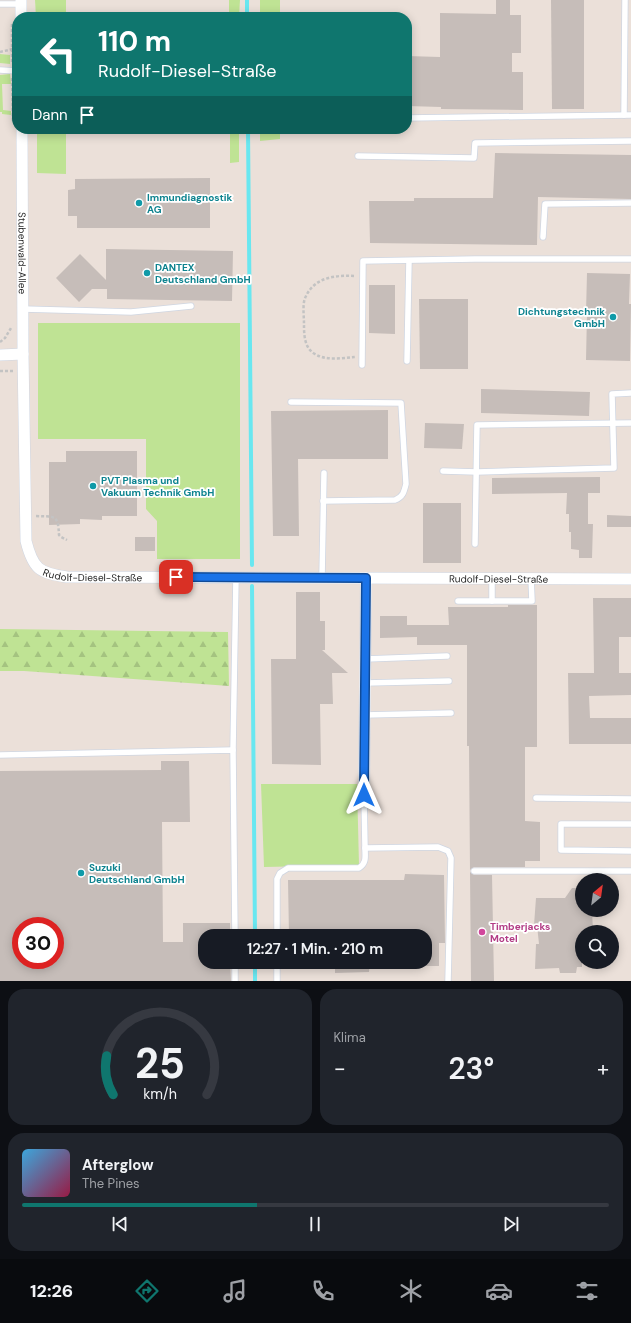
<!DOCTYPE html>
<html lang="de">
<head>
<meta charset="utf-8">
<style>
  body { margin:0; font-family:"DM Sans",sans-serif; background:#20242c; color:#f1f3f6; height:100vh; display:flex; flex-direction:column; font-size:15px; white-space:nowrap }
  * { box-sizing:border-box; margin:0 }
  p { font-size:13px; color:#9ea1a6 }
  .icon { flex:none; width:22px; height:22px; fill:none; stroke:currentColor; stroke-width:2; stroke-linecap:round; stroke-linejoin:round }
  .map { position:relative; height:981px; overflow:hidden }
  .side { display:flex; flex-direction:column; gap:8px; padding:8px; background:#0d0f14; flex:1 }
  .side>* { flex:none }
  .hud { position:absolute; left:12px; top:12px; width:400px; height:122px; border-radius:16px; box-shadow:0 2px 10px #0003; background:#0f766e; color:#fff; overflow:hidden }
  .needle { width:26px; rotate:29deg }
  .fabs { position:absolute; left:575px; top:873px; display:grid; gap:8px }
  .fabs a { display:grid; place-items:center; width:44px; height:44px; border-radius:50%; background:#171b24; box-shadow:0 2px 10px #0003; font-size:20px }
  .speed { position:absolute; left:12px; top:917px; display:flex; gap:8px; font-size:20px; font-weight:700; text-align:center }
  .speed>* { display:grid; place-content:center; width:52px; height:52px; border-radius:50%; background:#171b24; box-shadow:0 2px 10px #0003; line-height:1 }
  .speed .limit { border:6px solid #d22; background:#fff; color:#111 }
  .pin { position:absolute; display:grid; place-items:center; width:34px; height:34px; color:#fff; margin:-17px; border-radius:8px; box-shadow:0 2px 6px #0006 }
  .me { position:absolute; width:44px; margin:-22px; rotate:0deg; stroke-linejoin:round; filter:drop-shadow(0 0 3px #0008) }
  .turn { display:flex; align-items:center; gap:14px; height:84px; padding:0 20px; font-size:18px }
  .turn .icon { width:52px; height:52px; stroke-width:2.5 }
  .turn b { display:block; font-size:28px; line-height:34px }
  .then { display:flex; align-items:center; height:38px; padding:0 20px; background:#0003; gap:8px; font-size:15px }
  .big { font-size:30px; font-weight:600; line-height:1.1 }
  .side .tile { flex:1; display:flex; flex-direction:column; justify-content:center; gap:6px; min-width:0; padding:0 14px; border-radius:16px; background:#20242c }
  .side .dial { align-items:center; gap:0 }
  .dial svg { height:104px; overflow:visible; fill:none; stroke:#363941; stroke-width:7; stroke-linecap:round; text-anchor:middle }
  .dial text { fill:#f1f3f6; stroke:none }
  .song { display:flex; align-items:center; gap:12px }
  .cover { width:48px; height:48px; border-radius:6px; background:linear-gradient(135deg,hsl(200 70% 55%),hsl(340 70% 35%)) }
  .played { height:4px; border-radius:2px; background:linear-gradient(90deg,#0f766e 40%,#363941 40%) }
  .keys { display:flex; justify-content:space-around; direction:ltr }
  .heat { display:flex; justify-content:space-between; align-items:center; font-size:22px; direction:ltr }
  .side .tiles { flex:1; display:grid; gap:8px; grid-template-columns:1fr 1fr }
  .tile:last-child { grid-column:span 2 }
  .trip { position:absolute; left:198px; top:929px; width:234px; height:40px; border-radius:16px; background:#171b24; box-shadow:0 2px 10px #0003; font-weight:600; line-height:40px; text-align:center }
  .menu { display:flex; height:64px; justify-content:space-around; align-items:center; background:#090b0e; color:#9ea1a6 }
  .menu .icon { width:28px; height:28px }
  .menu .current { color:#0f766e }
  .menu b { font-size:18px; color:#f1f3f6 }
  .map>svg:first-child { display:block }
</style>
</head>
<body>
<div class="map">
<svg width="631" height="981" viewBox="0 0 631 981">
  <defs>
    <pattern id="forest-firs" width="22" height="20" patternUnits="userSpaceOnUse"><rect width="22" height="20" fill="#bfe394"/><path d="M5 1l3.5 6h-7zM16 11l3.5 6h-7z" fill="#a4c380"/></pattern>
  </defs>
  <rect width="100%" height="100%" fill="#ebe0d9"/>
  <g fill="#bfe394">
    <polygon points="35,0 66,0 66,17 36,17"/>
    <polygon points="229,0 240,0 239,17 229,17"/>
    <rect x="260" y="0" width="20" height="17"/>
    <polygon points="0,54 10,55 10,64 0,63"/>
    <polygon points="10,74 11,84 2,84 3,110 11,111 11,115 2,114 2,112 0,112 0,75"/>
    <polygon points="37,129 66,129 66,174 37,173"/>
    <polygon points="230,129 239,129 239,162 230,163"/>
    <polygon points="260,129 280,129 280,139 260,141"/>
    <polygon points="38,323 240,323 240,559 157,559 157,521 146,509 146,439 38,439"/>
    <polygon points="261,784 357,784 359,865 264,867"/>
  </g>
  <polygon fill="url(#forest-firs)" points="0,629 228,632 229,686 24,671 0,671"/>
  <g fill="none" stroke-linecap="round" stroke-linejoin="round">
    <g stroke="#69e7f0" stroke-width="4">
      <polyline points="247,0 247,17"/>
      <polyline points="248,129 252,565"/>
      <polyline points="252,586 255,936"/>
      <polyline points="255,962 255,981"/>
    </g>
  </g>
  <g fill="#c6bdb9" fill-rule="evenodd">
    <polygon points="496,0 510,0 510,15 521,15 521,53 512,53 512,72 523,72 523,110 441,109 441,107 407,106 407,56 440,57 440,13 496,14"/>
    <polygon points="551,0 584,0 584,109 552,109"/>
    <polygon points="495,153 631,155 631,199 538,197 537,245 370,243 369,201 414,201 414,198 493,198"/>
    <polygon points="210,178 210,228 77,228 77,216 68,216 68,190 75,189 75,179"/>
    <polygon points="106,249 233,251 232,301 107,299 107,289 92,289 79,302 56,278 80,254 106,280"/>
    <polygon points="587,273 630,274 629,304 631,304 630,361 586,360 587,313 586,313"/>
    <polygon points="369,285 395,285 395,334 369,333"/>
    <polygon points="419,299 468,299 468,369 420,369"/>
    <polygon points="481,389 590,392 589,416 481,413"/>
    <polygon points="388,410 388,459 298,459 299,536 273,536 271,411"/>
    <polygon points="425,423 464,424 462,449 424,448"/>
    <polygon points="66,451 137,451 137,516 102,516 102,520 80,519 80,524 49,525 49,462 66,462"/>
    <polygon points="600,477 600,493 588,493 588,524 593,524 592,558 579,558 579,550 571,549 571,532 569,532 569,514 566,514 567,493 492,494 492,478"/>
    <rect x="423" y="503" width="38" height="60"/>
    <polygon points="607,515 631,516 631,527 607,527"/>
    <rect x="135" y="537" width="20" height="14"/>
    <polygon points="296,592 320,592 320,621 325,621 325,650 322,650 348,673 332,673 333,704 320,704 321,765 272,764 271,659 296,659"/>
    <polygon points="593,598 631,598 631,637 619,637 619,673 631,673 631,695 589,696 590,718 631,718 631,744 569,744 568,673 594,673"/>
    <polygon points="508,605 537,605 537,747 525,747 525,821 540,822 540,861 525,861 525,867 474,867 470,870 469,746 467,746 467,645 417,645 417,637 380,638 380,616 407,616 407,625 449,625 448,607 508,607"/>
    <path d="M161,761H189L190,822H162L163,942H183V923H230V936H205V962H230L231,981H0V771L161,770ZM21,926H55V960H21Z"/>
    <polygon points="470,872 474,875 492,875 494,981 471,981"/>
    <polygon points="405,874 444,875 445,943 439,943 439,966 425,966 425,936 289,936 288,880 404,880"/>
    <polygon points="572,888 582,888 582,910 592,910 593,932 582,932 582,967 577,967 576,973 560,973 559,968 535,969 536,944 539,944 537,925 534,925 536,898 565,898"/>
    <polygon points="335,962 370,962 369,972 335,973"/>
  </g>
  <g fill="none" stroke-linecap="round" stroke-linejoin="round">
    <defs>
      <g id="service">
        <polyline points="0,4 21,4"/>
        <polyline points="0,70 17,71"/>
        <polyline points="624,115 625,0"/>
        <polyline points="407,118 631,115"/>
        <polyline points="358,156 474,158 475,143 631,141"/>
        <polyline points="543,237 545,204 631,203"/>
        <polyline points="23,309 131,312 191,306"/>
        <polyline points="407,361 409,261"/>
        <polyline points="362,365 363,261 475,259 631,259"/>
        <path d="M291,402L401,403L406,484C404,492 403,497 395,500L323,501"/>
        <polyline points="443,471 477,472 614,468 612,394 631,393"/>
        <polyline points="475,544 477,425 631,423"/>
        <polyline points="322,578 324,473"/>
        <polyline points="492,578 492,601"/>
        <polyline points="458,601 532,601 531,578"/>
        <polyline points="365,659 447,656"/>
        <polyline points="365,683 449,681"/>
        <polyline points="364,715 451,713"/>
        <polyline points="233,750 236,577"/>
        <polyline points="0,755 233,750 235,936"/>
        <polyline points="364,795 365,848 438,847 448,851 451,858 448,981"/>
        <polyline points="536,798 631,799"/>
        <polyline points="631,824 561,824 561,850 631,851"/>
        <polyline points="474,871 631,871"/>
        <path d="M277,936V879L280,873L288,868H359C367,863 365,856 365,848"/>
        <polyline points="235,962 235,981"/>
        <polyline points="277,981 277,962"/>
      </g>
      <g id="minor">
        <polyline points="21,0 21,17"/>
        <path id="s1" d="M22,129L23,354L26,541C33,569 39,573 67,577L631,579"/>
        <polyline points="0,355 23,354"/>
        <polyline points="364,795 366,578"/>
      </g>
    </defs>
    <use href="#service" stroke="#cfd6e2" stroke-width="7"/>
    <use href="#minor" stroke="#cfd6e2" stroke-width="12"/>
    <g stroke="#c3c3c3" stroke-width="2.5" stroke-dasharray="3 2" stroke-linecap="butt">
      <polyline points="12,24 12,63"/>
      <polyline points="0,52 13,49"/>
      <polyline points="12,78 13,121"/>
      <path d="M354,276C336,275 315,277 306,296C302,303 304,315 304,324C304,334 304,348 315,354C326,361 342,358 355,357"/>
      <polyline points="0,342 5,338 11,328"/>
      <polyline points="0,371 13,371"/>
      <path d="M36,516C55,517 58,514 59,535L61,537L67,540"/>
    </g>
    <use href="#service" stroke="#fff" stroke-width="5.5"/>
    <use href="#minor" stroke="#fff" stroke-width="11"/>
  </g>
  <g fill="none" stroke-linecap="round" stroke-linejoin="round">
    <defs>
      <polyline id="route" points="176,577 366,578 364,795"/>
    </defs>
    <use href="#route" stroke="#114b97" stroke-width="10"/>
    <use href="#route" stroke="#1a73e8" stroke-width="7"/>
  </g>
  <g fill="#0f9aa8" stroke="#fff" stroke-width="1.5">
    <circle cx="139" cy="203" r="4"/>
    <circle cx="147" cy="273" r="4"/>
    <circle cx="613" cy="317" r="4"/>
    <circle cx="93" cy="486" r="4"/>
    <circle cx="81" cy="873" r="4"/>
  </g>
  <circle fill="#d1479c" stroke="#fff" stroke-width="1.5" cx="482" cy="932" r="4"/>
  <g text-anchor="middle" stroke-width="3.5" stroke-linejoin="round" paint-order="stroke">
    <g font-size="10" font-weight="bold" fill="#0d838f" stroke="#fff" text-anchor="start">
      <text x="147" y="201">Immundiagnostik<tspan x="147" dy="12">AG</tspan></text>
      <text x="155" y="271">DANTEX<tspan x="155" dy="12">Deutschland GmbH</tspan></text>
      <text x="605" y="315" text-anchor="end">Dichtungstechnik<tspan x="605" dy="12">GmbH</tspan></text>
      <text x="101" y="484">PVT Plasma und<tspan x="101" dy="12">Vakuum Technik GmbH</tspan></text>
      <text x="89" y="871">Suzuki<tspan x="89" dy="12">Deutschland GmbH</tspan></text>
    </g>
    <g font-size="10" fill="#282828" stroke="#fff">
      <text dy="4" stroke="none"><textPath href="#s1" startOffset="124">Stubenwald-Allee</textPath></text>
      <text dy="4" stroke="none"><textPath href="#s1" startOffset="498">Rudolf-Diesel-Straße</textPath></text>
      <text dy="4" stroke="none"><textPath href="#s1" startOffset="904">Rudolf-Diesel-Straße</textPath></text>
    </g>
    <g font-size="10" font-weight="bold" fill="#b23c85" stroke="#fff" text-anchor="start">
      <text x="490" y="930">Timberjacks<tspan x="490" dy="12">Motel</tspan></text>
    </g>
  </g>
</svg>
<div class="fabs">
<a><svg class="needle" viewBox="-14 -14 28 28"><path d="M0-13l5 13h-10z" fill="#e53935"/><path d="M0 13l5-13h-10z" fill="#9ea1a6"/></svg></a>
<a><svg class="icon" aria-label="search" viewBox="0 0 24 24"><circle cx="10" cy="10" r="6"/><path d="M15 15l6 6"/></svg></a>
</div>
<div class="speed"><div class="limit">30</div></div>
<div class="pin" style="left:176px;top:577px;background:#d93025"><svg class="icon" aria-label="arrive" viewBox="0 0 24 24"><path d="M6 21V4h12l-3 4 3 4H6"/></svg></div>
<svg class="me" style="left:364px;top:795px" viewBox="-20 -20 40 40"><path d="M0-17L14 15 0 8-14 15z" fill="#1a73e8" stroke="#fff" stroke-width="4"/></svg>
<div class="trip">12:27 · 1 Min. · 210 m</div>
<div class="hud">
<div class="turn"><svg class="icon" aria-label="left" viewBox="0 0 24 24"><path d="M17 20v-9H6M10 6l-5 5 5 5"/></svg><div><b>110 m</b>Rudolf-Diesel-Straße</div></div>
<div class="then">Dann<svg class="icon" aria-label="arrive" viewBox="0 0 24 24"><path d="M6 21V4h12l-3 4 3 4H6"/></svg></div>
</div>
</div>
<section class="side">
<div class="tiles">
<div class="tile dial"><svg viewBox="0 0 100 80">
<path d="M14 69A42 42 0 1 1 86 69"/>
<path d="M14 69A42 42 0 0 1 9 39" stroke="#0f766e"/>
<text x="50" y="56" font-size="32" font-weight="700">25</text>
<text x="50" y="72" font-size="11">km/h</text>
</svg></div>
<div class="tile"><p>Klima</p>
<div class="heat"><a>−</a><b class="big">23°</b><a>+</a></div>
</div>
<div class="tile">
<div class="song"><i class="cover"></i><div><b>Afterglow</b><p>The Pines</p></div></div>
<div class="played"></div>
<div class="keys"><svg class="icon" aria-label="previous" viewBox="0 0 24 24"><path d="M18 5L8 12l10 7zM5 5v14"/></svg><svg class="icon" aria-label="pause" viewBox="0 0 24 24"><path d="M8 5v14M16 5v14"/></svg><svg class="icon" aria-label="next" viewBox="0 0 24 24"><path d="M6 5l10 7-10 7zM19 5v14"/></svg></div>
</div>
</div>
</section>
<nav class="menu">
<b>12:26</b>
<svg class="icon current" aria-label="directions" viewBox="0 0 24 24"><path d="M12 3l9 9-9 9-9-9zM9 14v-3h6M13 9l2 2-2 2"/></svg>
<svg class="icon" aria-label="music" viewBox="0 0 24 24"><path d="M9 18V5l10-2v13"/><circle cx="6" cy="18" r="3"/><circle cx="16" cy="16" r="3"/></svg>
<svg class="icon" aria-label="phone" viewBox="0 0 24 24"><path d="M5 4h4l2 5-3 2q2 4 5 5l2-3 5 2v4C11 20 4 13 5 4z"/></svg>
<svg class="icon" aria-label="climate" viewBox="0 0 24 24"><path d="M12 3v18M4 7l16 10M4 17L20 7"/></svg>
<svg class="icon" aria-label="car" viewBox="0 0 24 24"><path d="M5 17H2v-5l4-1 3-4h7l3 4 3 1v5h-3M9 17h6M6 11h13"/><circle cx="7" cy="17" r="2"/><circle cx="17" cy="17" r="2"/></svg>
<svg class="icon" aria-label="filters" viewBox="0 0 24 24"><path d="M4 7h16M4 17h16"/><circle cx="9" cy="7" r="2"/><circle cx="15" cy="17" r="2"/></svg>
</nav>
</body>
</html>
